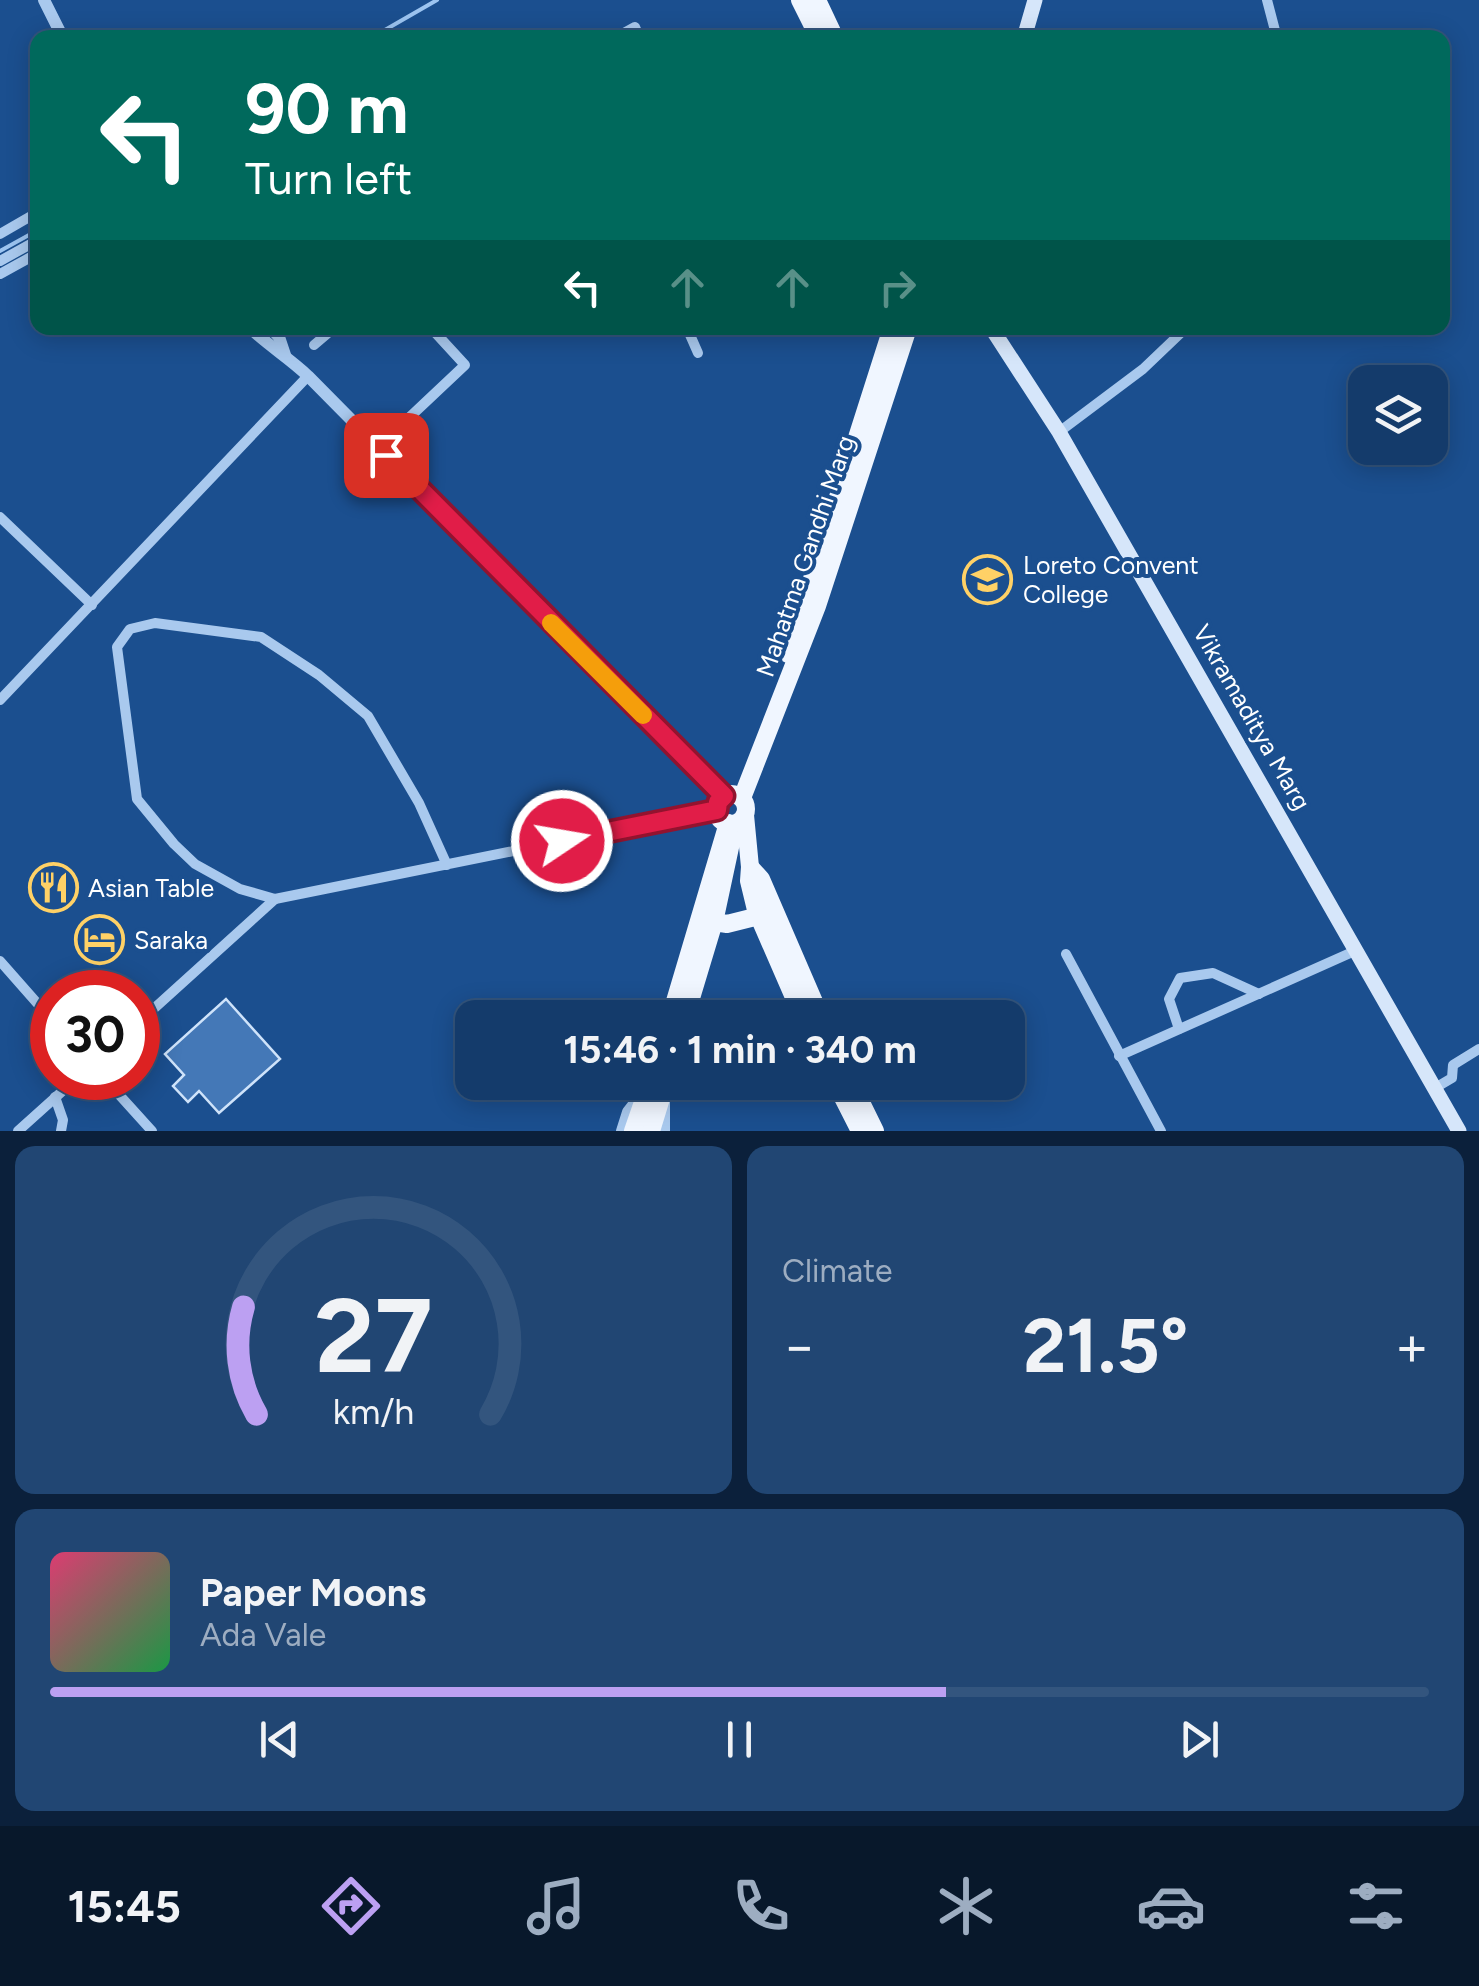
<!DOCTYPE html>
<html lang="en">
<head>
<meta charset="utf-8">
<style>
  body { margin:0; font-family:Figtree,sans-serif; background:#214673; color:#f1f3f6; height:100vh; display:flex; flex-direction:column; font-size:38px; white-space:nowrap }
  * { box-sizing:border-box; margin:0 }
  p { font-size:32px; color:#9dadc1 }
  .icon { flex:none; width:55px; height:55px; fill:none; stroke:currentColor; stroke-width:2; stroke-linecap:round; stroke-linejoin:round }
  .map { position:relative; height:1131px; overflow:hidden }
  .details { display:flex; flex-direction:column; gap:15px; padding:15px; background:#0b203b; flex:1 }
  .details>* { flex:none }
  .banner { position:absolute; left:30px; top:30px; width:1420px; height:305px; border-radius:20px; box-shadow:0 5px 25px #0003,0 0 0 2px #33557e; background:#00695c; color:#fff; overflow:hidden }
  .tools { position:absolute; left:1348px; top:365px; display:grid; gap:20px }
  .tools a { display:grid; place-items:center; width:100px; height:100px; border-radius:20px; background:#143b6b; box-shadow:0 5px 25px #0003,0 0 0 2px #33557e; font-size:50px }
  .speed { position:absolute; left:30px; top:970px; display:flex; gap:20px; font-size:50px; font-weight:700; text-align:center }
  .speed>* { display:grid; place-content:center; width:130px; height:130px; border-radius:50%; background:#143b6b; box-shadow:0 5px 25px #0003,0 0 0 2px #33557e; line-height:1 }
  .speed .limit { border:15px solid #d22; background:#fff; color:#111 }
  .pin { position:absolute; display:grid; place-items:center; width:85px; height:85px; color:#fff; margin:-42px; border-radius:20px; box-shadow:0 5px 15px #0006 }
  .me { position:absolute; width:110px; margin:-55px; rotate:78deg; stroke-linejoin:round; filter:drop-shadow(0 0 8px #0008) }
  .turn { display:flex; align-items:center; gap:35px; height:210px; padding:0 50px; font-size:45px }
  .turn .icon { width:130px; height:130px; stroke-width:2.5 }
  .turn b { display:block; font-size:70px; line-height:85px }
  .lanes { display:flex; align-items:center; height:95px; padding:0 50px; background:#0003; justify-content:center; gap:50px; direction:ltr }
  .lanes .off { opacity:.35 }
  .big { font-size:75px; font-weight:700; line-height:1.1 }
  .details .widget { flex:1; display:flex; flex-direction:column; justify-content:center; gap:15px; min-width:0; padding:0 35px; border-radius:20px; background:#214673 }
  .details .dial { align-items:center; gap:0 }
  .dial svg { height:260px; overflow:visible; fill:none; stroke:#33557e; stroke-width:7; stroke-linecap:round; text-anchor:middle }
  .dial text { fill:#f1f3f6; stroke:none }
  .song { display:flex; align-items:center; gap:30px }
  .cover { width:120px; height:120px; border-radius:15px; background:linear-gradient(135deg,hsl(340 70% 55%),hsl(140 70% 35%)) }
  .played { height:10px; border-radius:5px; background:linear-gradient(90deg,#bca0f2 65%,#33557e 65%) }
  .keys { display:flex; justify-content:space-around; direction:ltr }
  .heat { display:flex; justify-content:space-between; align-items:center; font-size:55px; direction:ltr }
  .details .tiles { flex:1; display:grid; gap:15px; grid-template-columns:1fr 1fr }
  .widget:last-child { grid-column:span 2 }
  .trip { position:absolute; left:455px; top:1000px; width:570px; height:100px; border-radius:20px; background:#143b6b; box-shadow:0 5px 25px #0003,0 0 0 2px #33557e; font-weight:700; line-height:100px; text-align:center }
  .tab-bar { display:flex; height:160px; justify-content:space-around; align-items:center; background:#08182b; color:#9dadc1 }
  .tab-bar .icon { width:70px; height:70px }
  .tab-bar .active { color:#bca0f2 }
  .tab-bar b { font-size:45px; color:#f1f3f6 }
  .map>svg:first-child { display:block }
</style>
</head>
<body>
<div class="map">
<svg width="1479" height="1131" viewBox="0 0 1479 1131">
  <rect width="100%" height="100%" fill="#1b4f8f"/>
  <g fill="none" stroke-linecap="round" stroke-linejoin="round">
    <g stroke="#9cc4f0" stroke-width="4">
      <polyline points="371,38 437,0"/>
      <polyline points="0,251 38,230"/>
    </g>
  </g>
  <polygon fill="#4478b7" stroke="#cfe3fa" stroke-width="2.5" points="226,999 280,1059 219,1113 199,1091 188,1102 173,1086 184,1075 165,1054"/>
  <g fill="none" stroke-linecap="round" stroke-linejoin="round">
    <g stroke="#a9c9ee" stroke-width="10">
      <polyline points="1267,0 1277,38"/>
      <polyline points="615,38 635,27 640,38"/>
      <polyline points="0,234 38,212"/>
      <polyline points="0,261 38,240"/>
      <polyline points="0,274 38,253"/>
      <polyline points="687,328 698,353"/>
      <polyline points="314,345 334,328"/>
      <polyline points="396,430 465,365 431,328"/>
      <polyline points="1059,432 1143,369 1186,328"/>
      <polyline points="0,517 92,605"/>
      <polyline points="0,700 308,376"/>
      <polyline points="447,865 419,803 368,716 319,675 261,637 155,623 130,629 117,647 137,799 174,844 195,864 240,889 275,899 717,810"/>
      <polyline points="1066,954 1161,1131"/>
      <polyline points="0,961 52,1020"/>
      <polyline points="138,1023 275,899"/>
      <polyline points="1179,1029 1169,999 1180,978 1213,973 1259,994"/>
      <polyline points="1119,1056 1357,950"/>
      <polyline points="104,1078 152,1131"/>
      <polyline points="1435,1088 1452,1078 1453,1065 1479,1049"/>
      <polyline points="55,1097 63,1120 61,1131"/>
      <polyline points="18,1131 77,1078"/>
    </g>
    <g stroke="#a9c9ee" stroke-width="12">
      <polyline points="44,0 63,38"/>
      <path d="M250,328C269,346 289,358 308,376L723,796"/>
      <polyline points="271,328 279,337 285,355"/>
      <polyline points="664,1099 664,1131"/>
      <polyline points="622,1131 628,1112 642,1094"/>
    </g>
    <g stroke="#d6e6fa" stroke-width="15">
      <polyline points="1024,38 1035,0"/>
      <polyline points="989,328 994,332 1059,432 1459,1131"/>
    </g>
    <g stroke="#f0f6ff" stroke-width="18">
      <polyline points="800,0 819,38"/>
      <polyline points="817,0 835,38"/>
      <polyline points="788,654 892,328"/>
      <circle cx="731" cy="809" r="15"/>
      <polyline points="742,798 817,606 908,328"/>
      <polyline points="745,815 750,867 749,881 756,910 803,1018"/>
      <polyline points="750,867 761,879 821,1018"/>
      <polyline points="714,922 727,924 759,916"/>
      <polyline points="670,1018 728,823"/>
      <polyline points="685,1018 714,922 732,838"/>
      <polyline points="835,1082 860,1131"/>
      <polyline points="851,1082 875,1131"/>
      <polyline points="633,1131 650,1082"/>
      <polyline points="651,1131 666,1082"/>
    </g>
  </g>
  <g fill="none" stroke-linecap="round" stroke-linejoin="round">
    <defs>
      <polyline id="route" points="386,455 724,796 718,802 717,810 562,841"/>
    </defs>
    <use href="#route" stroke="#92132f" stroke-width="25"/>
    <use href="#route" stroke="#e11d48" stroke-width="18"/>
    <polyline stroke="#f59e0b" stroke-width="18" points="551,623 643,715"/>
  </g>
  <defs>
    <symbol id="university-ring" viewBox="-11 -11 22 22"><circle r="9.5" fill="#1b4f8f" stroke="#ffd166" stroke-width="1.5"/><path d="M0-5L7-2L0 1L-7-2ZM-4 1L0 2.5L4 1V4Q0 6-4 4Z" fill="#ffd166"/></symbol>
    <symbol id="restaurant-ring" viewBox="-11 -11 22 22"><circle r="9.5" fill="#1b4f8f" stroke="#ffd166" stroke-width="1.5"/><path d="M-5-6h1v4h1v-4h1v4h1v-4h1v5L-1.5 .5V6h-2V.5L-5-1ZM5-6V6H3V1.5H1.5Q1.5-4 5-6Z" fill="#ffd166"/></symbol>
    <symbol id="hotel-ring" viewBox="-11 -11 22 22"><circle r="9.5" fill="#1b4f8f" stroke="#ffd166" stroke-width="1.5"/><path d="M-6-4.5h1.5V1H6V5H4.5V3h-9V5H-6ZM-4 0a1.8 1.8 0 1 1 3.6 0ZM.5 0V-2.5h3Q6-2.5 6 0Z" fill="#ffd166"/></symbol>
  </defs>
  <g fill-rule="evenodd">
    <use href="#university-ring" x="960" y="552" width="55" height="55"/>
    <use href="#restaurant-ring" x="26" y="860" width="55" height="55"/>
    <use href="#hotel-ring" x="72" y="912" width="55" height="55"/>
  </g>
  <g text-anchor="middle" stroke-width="8" stroke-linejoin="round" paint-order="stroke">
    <g font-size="25" fill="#fff" stroke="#1b4f8f">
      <text transform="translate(805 556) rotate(-71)" y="9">Mahatma Gandhi Marg</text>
      <text transform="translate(1252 717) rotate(60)" y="9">Vikramaditya Marg</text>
    </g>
    <g font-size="25" fill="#fff" stroke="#1b4f8f" text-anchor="start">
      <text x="1023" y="574">Loreto Convent<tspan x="1023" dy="29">College</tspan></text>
      <text x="88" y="897">Asian Table</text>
      <text x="134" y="949">Saraka</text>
    </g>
  </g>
</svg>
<div class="tools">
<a><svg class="icon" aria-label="layers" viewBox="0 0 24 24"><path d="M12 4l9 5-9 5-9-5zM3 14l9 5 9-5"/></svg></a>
</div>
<div class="speed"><div class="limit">30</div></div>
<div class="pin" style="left:386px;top:455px;background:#d93025"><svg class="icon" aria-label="arrive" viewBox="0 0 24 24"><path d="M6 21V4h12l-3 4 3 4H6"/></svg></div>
<svg class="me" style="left:562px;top:841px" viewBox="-20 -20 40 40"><circle r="17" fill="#e11d48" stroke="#fff" stroke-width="3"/><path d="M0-11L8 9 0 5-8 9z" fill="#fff"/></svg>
<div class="trip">15:46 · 1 min · 340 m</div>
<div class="banner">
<div class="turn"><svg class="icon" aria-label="left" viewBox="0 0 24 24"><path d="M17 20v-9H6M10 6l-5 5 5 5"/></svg><div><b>90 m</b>Turn left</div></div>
<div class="lanes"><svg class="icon" aria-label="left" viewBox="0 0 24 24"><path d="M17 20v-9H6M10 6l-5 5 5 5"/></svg><svg class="icon off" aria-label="ahead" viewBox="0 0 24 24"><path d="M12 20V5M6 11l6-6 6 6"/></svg><svg class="icon off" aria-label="ahead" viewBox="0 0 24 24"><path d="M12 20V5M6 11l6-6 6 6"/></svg><svg class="icon off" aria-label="right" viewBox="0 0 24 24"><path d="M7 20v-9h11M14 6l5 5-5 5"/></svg></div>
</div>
</div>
<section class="details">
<div class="tiles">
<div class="widget dial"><svg viewBox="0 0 100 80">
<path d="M14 69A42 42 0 1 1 86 69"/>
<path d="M14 69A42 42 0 0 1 10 36" stroke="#bca0f2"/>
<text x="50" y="56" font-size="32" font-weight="700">27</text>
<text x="50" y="72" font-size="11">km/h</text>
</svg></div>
<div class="widget"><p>Climate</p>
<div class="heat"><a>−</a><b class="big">21.5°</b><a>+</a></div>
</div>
<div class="widget">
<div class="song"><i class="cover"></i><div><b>Paper Moons</b><p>Ada Vale</p></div></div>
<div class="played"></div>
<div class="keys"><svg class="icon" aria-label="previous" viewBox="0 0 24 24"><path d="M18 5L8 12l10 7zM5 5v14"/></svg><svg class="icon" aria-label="pause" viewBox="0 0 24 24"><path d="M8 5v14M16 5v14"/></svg><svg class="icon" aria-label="next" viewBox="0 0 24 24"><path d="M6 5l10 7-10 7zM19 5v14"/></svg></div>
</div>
</div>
</section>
<nav class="tab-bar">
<b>15:45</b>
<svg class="icon active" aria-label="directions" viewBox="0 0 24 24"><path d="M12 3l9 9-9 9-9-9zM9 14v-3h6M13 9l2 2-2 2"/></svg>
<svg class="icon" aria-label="music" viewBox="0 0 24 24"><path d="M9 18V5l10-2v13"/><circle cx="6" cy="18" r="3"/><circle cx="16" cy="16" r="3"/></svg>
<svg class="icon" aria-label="phone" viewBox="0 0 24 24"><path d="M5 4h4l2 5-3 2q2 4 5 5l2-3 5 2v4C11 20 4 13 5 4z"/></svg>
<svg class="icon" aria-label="climate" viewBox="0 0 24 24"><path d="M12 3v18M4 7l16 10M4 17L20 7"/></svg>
<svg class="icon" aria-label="car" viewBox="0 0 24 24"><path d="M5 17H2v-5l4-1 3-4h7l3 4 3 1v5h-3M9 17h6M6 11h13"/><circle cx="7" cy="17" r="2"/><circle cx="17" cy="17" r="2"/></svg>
<svg class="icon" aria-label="filters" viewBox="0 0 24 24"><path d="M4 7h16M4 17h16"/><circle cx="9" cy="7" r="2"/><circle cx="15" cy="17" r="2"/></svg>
</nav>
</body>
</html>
